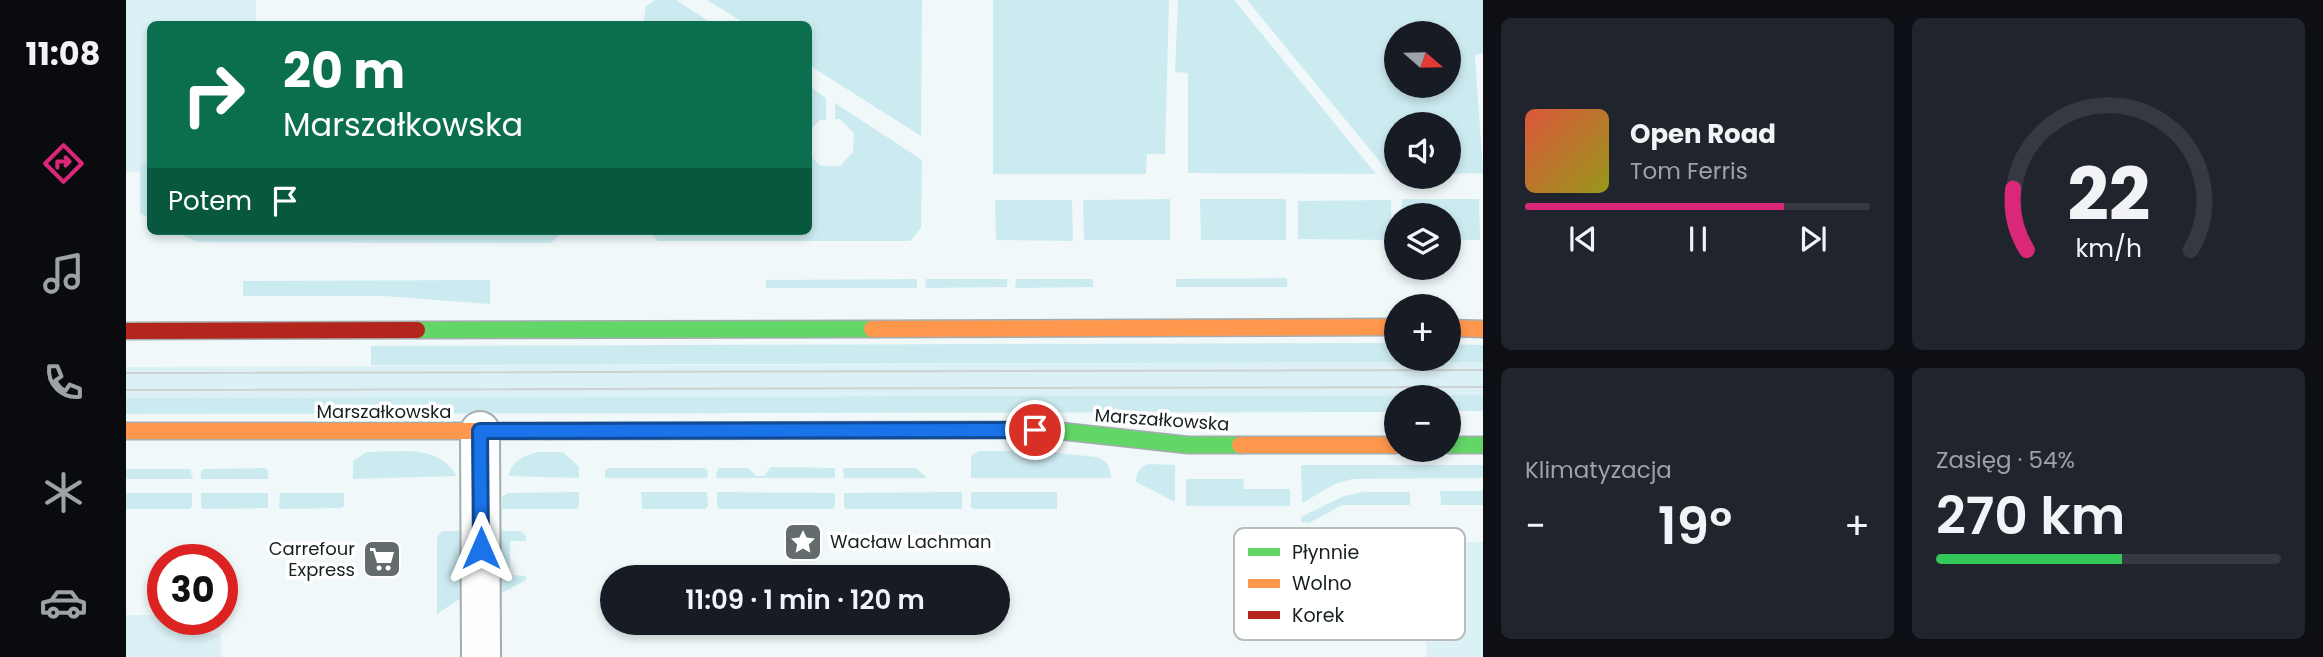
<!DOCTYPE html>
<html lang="pl">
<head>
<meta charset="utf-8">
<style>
  body { margin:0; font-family:Poppins,sans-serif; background:#20242c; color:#f1f3f6; height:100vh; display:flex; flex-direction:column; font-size:26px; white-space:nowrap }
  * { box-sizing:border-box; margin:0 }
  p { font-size:23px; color:#9ea1a6 }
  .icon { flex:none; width:38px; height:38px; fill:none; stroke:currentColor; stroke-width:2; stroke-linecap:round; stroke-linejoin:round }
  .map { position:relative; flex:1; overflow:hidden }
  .drawer { display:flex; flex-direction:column; gap:18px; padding:18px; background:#0d0f14; width:840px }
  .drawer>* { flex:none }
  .hud { position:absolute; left:21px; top:21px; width:665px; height:214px; border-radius:10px; box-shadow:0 4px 10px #0003; background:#0b6e4f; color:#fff; overflow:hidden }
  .needle { width:46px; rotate:110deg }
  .fabs { position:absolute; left:1258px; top:21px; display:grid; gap:14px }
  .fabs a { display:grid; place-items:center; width:77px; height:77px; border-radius:50%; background:#171b24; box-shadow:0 4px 10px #0003; font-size:35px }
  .speed { position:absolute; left:21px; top:544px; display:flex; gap:14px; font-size:35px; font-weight:700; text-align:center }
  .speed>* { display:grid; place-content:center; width:91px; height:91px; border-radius:50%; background:#171b24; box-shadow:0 4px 10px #0003; line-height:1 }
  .speed .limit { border:10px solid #d22; background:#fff; color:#111 }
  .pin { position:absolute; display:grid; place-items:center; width:60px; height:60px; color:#fff; margin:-30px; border:4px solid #fff; border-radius:50%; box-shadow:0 2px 7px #0007 }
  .me { position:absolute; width:77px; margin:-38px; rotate:0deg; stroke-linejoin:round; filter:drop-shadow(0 0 5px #0008) }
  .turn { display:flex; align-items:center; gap:24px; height:147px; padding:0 21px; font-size:32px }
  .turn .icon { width:91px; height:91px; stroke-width:2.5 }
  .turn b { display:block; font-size:49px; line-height:60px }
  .then { display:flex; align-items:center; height:66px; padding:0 21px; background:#0003; gap:14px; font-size:26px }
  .big { font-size:52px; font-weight:600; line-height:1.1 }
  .drawer .tile { flex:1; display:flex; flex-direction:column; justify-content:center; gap:10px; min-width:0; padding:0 24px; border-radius:10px; background:#20242c }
  .drawer .dial { align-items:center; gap:0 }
  .dial svg { height:182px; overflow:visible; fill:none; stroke:#363941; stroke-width:7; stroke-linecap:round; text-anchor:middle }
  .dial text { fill:#f1f3f6; stroke:none }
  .song { display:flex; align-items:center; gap:21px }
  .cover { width:84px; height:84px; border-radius:10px; background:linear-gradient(135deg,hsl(10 70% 55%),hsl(60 70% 35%)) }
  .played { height:7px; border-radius:4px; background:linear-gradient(90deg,#db2777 75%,#363941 75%) }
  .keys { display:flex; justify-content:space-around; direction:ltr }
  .heat { display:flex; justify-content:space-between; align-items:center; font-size:38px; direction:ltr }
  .charge { height:10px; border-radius:5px; background:linear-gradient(90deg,#34c759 54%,#363941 0) }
  .drawer .tiles { flex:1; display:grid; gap:18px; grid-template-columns:repeat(2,1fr) }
  .trip { position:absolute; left:474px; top:565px; width:410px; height:70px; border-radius:35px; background:#171b24; box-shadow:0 4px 10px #0003; font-weight:600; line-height:70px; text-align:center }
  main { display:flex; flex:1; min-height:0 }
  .tab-bar { display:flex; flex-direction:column; width:126px; justify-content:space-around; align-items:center; background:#090b0e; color:#9ea1a6 }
  .tab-bar .icon { width:49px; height:49px }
  .tab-bar .current { color:#db2777 }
  .tab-bar b { font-size:32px; color:#f1f3f6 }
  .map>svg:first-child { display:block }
</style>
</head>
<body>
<main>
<nav class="tab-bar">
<b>11:08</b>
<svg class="icon current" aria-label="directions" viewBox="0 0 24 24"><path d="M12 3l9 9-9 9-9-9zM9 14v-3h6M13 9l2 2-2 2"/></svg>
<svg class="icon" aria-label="music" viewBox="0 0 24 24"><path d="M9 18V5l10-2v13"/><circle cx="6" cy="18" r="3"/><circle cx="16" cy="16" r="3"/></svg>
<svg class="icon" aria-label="phone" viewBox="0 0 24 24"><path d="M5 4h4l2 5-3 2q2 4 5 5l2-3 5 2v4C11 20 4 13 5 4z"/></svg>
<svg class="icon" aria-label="climate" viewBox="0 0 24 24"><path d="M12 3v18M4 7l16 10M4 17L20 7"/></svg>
<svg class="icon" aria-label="car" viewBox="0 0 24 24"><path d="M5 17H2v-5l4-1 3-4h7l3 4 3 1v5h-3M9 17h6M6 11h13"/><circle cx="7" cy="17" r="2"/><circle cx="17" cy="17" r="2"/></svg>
</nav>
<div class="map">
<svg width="1357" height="657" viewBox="0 0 1357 657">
  <rect width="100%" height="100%" fill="#f0f8fa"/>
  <g fill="#dcf1f5">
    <polygon points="0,0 130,0 130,24 24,24 24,170 13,172 0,172"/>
    <polygon points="1357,362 1357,395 0,398 0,367"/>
    <polygon points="1295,542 1357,542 1357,657 1301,657"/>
    <polygon points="0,615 37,615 37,620 71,620 72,634 95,634 95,657 0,657"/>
  </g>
  <g fill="#ccebf1" fill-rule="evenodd">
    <polygon points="529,0 550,0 587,24 517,24 520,6"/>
    <polygon points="581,0 796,0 795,136 683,65 682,24 620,24"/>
    <polygon points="867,0 1043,0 1039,154 1021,154 1020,174 867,174"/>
    <polygon points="1052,0 1108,0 1250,174 1062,173 1062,73 1049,72"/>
    <path d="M1121,0H1357V53L1349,55L1357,173L1323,174V124H1270V174H1264ZM1270,33H1323V86H1270Z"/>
    <polygon points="683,86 700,98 700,120 694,120 683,131"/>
    <polygon points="709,103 796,160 795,228 784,241 532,241 522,231 682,231 683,155 695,166 714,166 727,152 728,133 714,119 709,119"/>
    <polygon points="24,163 24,219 14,213 14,164"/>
    <polygon points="1044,199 1044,240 958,240 957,200"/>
    <polygon points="1074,199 1160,199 1160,240 1075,240"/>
    <polygon points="1276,199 1353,199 1354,240 1323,240 1323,215 1276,215"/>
    <polygon points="869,200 946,200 947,241 870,240"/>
    <polygon points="1265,200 1266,240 1172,239 1172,201"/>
    <polygon points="47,231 437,231 425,243 71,242"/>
    <polygon points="1161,278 1161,287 1050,287 1050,279"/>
    <polygon points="791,279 791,288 640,288 640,280"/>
    <polygon points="800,279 881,279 881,287 799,288"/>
    <polygon points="890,279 967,279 967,287 889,288"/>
    <polygon points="364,280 364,304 258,296 117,296 117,281"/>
    <polygon points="1270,343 1270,359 1323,359 1323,344 1357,345 1357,362 245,365 245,346"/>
    <polygon points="1357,395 1357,411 1323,411 1323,397 1270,397 1270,412 0,414 0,398"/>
    <path d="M853,451H911L971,457C982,461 984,467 985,478H845V456Z"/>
    <path d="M240,452C272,452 312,443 331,476L227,479V461Z"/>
    <path d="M414,452H437L453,467V478L382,476C386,461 399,454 414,452Z"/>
    <path d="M1022,464L1049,465V502L1010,482C1010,473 1013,468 1022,464Z"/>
    <polygon points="1175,465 1357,465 1357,478 1226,479 1209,484 1176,503"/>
    <polygon points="645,467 709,468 709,478 590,478 591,471 593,468 622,468 631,476 638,476"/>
    <polygon points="139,468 142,471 142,479 75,479 75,471 78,469"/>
    <polygon points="482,468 579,468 582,471 581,478 479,478 479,471"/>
    <polygon points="717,468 790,468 801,478 718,478"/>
    <polygon points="0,469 64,469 67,479 0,479"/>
    <polygon points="1060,479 1117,479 1118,489 1164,489 1164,506 1060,506"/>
    <polygon points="1314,491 1357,491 1357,505 1315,505"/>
    <polygon points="453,492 453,506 451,509 376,509 376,497 382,493"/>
    <polygon points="515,492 581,492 582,506 579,509 516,509"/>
    <polygon points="591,492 709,493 709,506 706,509 593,509 591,507"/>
    <polygon points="836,492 836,509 720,509 718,507 718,493"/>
    <polygon points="845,492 931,492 931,509 848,509 845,507"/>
    <polygon points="1238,492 1284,492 1284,505 1216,505 1183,523 1175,522 1175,517 1218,496"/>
    <polygon points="0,493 66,493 66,506 64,509 0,509"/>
    <polygon points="75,493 142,493 142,508 77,509 75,506"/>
    <polygon points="154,493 218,493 218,506 215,508 153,509"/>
    <polygon points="316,531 337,531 337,594 335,598 311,614 311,537"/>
    <polygon points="374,531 395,531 400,536 400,541 384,541 384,575 400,576 400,580 374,594"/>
  </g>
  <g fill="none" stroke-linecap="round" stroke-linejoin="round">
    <defs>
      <polyline id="street" points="354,431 355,657"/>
      <g id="fast">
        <polyline points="291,330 746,329"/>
        <polyline points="423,431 925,430 1062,445 1114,445"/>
        <polyline points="1323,445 1357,445"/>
      </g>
      <g id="slow">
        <polyline points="1323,328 1357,329"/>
        <polyline points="746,329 1270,327"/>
        <polyline points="0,431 423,431"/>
        <polyline points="1114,445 1270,445"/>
      </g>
      <polyline id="jam" points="0,331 291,330"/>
    </defs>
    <use href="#street" stroke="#a5acae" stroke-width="42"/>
    <use href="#fast" stroke="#a5acae" stroke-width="19"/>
    <use href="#slow" stroke="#a5acae" stroke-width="19"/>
    <use href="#jam" stroke="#a5acae" stroke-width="19"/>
    <use href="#street" stroke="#fdfefe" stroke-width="38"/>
    <use href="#fast" stroke="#63d668" stroke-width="16"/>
    <use href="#slow" stroke="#ff974d" stroke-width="16"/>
    <use href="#jam" stroke="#b3261e" stroke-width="16"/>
    <g stroke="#cfd1d1" stroke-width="2">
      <polyline points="0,373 1357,370"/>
      <polyline points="0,390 1357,387"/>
    </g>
  </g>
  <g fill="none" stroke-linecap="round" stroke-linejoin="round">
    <defs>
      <polyline id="route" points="355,548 354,431 909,430"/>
    </defs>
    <use href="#route" stroke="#114b97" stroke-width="18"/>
    <use href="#route" stroke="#1a73e8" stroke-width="12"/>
  </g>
  <defs>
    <symbol id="sight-square" viewBox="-11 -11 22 22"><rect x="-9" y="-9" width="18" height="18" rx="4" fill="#636b6c" stroke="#fff"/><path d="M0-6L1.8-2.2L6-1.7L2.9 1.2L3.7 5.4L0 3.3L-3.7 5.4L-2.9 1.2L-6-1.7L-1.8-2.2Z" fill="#fff"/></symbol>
    <symbol id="supermarket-square" viewBox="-11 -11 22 22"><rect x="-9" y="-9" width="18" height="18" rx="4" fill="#636b6c" stroke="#fff"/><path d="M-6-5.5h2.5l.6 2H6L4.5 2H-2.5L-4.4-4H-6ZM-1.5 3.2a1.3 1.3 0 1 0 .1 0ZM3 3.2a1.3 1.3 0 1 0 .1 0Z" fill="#fff"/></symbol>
  </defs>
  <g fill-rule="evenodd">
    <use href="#sight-square" x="655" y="520" width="44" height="44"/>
    <use href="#supermarket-square" x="234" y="537" width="44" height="44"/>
  </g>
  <g text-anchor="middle" stroke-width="7" stroke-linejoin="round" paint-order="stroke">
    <g font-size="18" fill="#171f20" stroke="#fff">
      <text x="258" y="418">Marszałkowska</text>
      <text transform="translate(1036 420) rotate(4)" y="6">Marszałkowska</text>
    </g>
    <g font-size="18" fill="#171f20" stroke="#fff" text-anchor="start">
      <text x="704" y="548">Wacław Lachman</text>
      <text x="229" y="555" text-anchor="end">Carrefour<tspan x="229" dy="21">Express</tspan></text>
    </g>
  </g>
  <rect x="1108" y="528" width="231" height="112" rx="10" fill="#fff" stroke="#b9bcbc" stroke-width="2"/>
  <rect x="1122" y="548" width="32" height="8" fill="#63d668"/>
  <rect x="1122" y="579" width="32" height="9" fill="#ff974d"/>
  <rect x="1122" y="611" width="32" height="8" fill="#b3261e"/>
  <g font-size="19" fill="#171f20">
    <text x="1166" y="559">Płynnie</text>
    <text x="1166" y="590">Wolno</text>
    <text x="1166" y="622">Korek</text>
  </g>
</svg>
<div class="fabs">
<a><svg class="needle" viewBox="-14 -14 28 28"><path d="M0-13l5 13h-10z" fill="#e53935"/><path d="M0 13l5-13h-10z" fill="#9ea1a6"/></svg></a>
<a><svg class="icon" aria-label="sound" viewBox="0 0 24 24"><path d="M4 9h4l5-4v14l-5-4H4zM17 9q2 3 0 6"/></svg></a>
<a><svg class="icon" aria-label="layers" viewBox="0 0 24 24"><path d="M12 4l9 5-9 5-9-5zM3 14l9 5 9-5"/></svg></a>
<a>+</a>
<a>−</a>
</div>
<div class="speed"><div class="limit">30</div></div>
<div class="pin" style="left:909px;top:430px;background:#d93025"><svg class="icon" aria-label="arrive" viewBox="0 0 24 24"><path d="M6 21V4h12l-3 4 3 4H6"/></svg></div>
<svg class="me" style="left:355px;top:548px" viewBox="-20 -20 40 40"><path d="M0-17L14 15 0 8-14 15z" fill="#1a73e8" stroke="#fff" stroke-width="4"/></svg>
<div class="trip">11:09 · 1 min · 120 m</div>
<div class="hud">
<div class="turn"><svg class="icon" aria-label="right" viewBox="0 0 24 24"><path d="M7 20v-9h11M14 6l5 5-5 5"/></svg><div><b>20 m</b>Marszałkowska</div></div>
<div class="then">Potem<svg class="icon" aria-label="arrive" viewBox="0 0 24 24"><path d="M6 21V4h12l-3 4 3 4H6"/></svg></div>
</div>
</div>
<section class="drawer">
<div class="tiles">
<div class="tile">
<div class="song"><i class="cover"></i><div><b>Open Road</b><p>Tom Ferris</p></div></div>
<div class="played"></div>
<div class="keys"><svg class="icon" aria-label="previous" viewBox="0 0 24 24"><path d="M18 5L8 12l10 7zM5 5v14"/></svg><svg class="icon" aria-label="pause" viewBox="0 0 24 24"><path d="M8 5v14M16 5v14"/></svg><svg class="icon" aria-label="next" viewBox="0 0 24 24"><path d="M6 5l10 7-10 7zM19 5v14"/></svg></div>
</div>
<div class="tile dial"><svg viewBox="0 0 100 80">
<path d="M14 69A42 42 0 1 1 86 69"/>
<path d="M14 69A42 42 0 0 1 8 42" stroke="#db2777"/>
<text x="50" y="56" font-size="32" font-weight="700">22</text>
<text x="50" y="72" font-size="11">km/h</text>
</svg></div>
<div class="tile"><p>Klimatyzacja</p>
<div class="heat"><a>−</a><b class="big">19°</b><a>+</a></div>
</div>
<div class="tile"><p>Zasięg · 54%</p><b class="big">270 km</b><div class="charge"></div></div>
</div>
</section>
</main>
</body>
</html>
